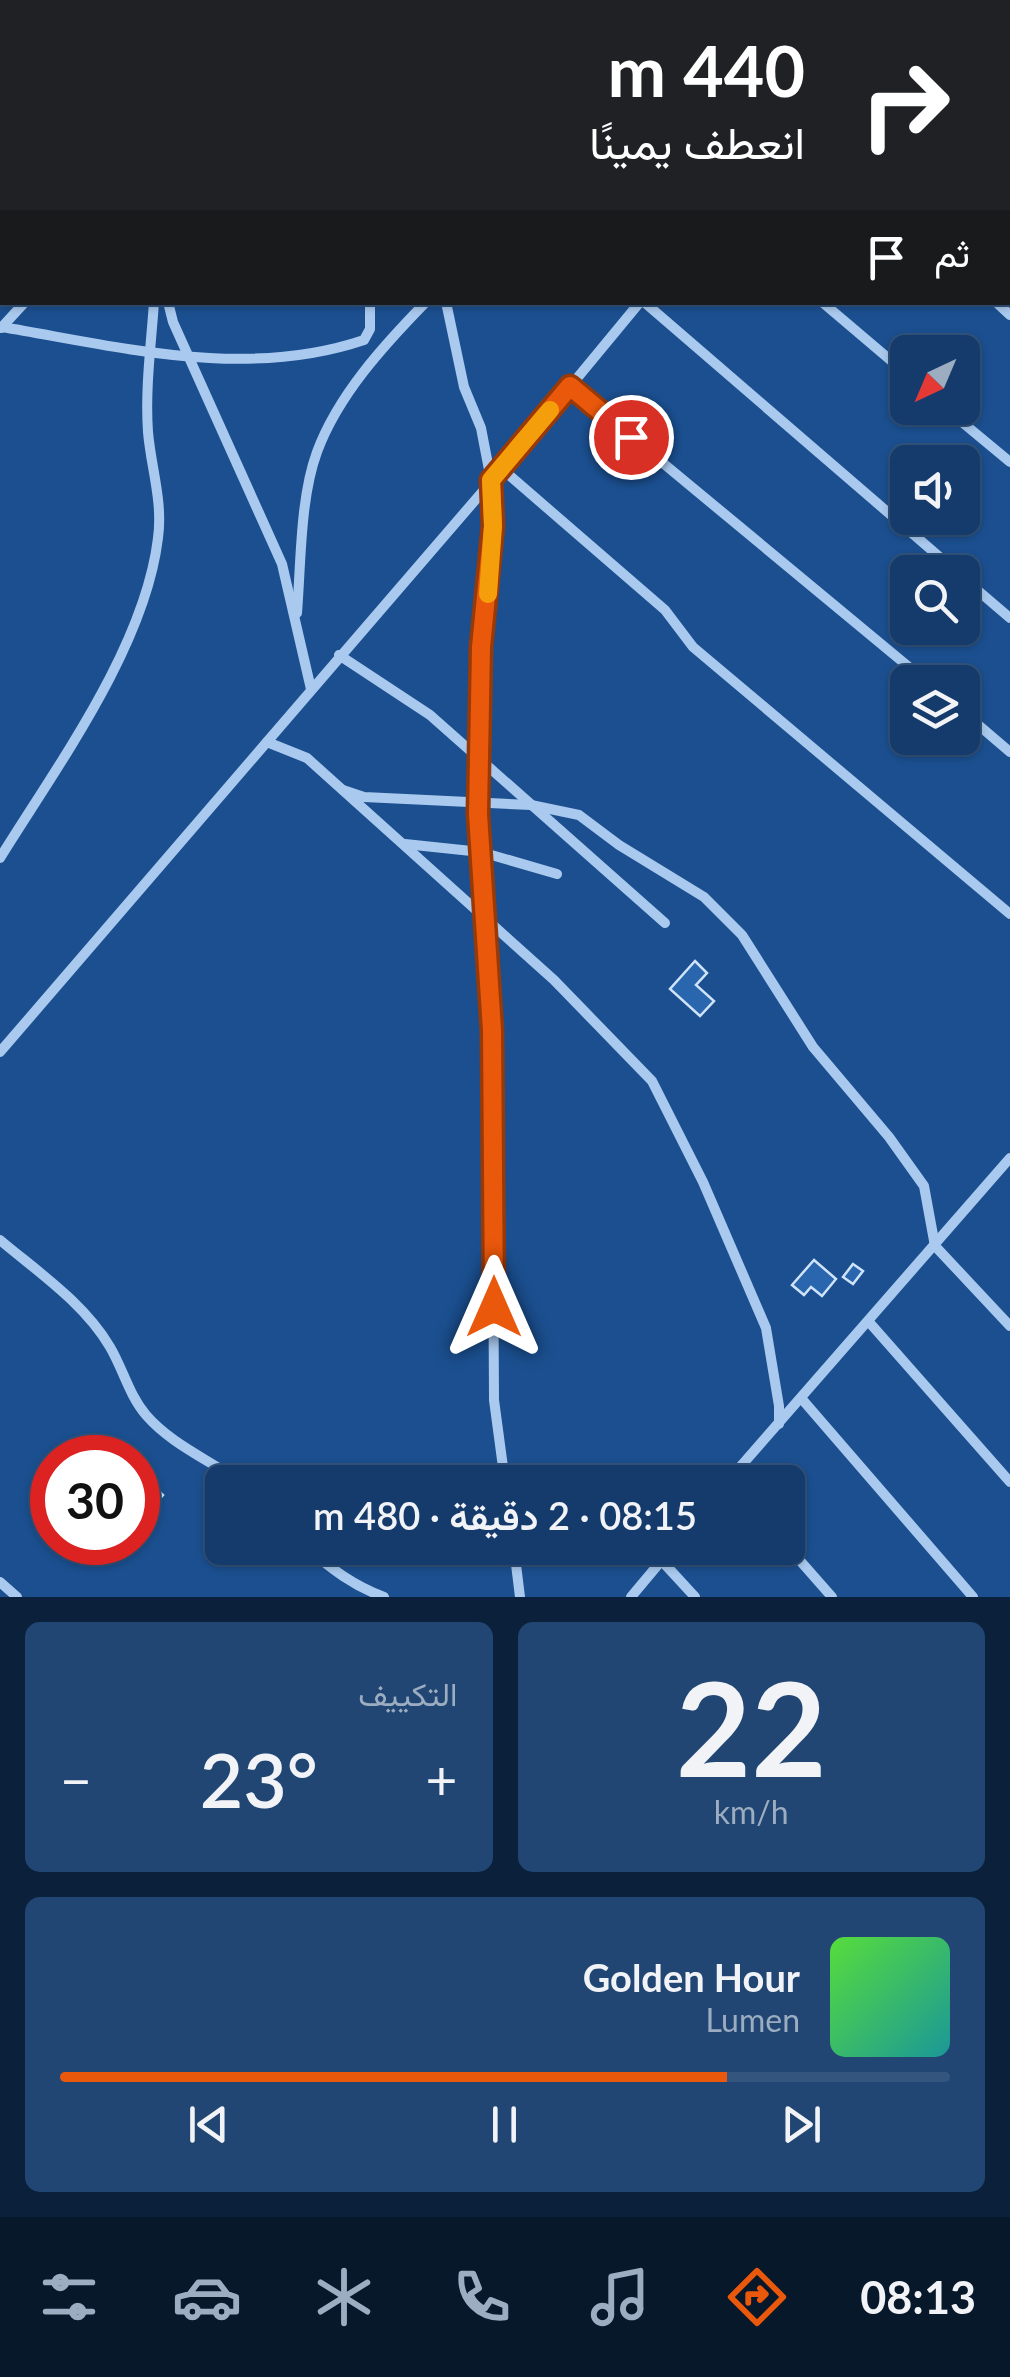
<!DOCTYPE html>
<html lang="ar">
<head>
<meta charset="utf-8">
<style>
  body { margin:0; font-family:Lato,Vazirmatn,sans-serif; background:#214673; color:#f1f3f6; direction:rtl; height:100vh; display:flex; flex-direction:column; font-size:38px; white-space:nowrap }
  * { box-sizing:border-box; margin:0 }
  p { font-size:32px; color:#9dadc1 }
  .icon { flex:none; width:55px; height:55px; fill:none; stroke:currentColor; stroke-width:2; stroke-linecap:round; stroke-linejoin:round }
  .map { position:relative; height:1597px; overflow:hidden; direction:ltr }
  .panel { display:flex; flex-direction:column; gap:25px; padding:25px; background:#0b203b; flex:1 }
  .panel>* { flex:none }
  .top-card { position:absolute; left:0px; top:0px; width:1010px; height:305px; box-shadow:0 2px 8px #0004,0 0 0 2px #33557e; direction:rtl; background:#202124; color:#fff; overflow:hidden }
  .needle { width:65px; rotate:224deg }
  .tools { position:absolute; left:890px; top:335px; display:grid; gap:20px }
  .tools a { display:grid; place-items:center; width:90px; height:90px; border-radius:15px; background:#143b6b; box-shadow:0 2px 8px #0004,0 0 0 2px #33557e; font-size:50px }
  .speed { position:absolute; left:30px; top:1435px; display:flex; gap:20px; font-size:50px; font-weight:700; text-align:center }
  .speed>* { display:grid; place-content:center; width:130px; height:130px; border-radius:50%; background:#143b6b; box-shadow:0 2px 8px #0004,0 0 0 2px #33557e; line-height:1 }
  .speed .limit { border:15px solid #d22; background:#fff; color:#111 }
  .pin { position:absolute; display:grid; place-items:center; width:85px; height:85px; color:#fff; margin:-42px; border:5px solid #fff; border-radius:50%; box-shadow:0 2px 10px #0007 }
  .me { position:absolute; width:110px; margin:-55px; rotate:0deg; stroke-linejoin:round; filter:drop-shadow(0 0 8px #0008) }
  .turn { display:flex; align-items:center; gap:35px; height:210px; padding:0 40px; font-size:45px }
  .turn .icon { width:130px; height:130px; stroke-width:2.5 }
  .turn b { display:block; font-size:70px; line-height:85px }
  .then { display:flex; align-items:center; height:95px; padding:0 40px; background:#0003; gap:20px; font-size:38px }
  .big { font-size:75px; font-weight:600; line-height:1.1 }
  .panel .tile { flex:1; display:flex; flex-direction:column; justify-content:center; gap:15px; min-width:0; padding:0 35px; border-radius:15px; background:#214673 }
  .panel .dial { align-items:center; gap:0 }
  .dial b { font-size:130px; line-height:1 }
  .song { display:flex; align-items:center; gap:30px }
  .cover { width:120px; height:120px; border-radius:15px; background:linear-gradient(135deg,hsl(110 70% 55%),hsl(180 70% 35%)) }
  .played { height:10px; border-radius:5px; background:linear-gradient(90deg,#ea580c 75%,#33557e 75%) }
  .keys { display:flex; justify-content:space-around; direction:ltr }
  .heat { display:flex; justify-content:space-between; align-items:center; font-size:55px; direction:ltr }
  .panel .tiles { flex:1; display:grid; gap:25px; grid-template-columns:1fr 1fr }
  .tile:last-child { grid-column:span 2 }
  .trip { position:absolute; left:205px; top:1465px; width:600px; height:100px; border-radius:15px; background:#143b6b; box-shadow:0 2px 8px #0004,0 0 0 2px #33557e; font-weight:600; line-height:100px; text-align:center; direction:rtl }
  .menu { display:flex; height:160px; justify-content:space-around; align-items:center; background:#08182b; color:#9dadc1 }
  .menu .icon { width:70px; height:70px }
  .menu .active { color:#ea580c }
  .menu b { font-size:45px; color:#f1f3f6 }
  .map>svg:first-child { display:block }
</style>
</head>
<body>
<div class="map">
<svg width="1010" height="1597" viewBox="0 0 1010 1597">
  <rect width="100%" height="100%" fill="#1b4f8f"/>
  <g fill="#2a66ad" stroke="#cfe3fa" stroke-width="2.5">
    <polygon points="695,961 707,973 696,985 714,1001 700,1016 670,989"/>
    <polygon points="814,1260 836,1279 822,1296 811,1287 804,1295 792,1285"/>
    <polygon points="853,1264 863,1271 853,1284 843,1277"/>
    <polygon points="311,1466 333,1482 299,1482"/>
    <polygon points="138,1471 163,1495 138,1523"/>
  </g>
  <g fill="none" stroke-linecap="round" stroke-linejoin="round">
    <g stroke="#a9c9ee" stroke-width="10">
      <polyline points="225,0 232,2"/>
      <polyline points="642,0 649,2"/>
      <polyline points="991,0 994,2"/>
      <polyline points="529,2 532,0"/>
      <polyline points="697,2 730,0"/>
      <polyline points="782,2 785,0"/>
      <polyline points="898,2 900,0"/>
      <polyline points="1008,14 1010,16"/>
      <polyline points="0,107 2,110"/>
      <polyline points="1008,166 1010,168"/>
      <polyline points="168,302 173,322 282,564 311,689"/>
      <polyline points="446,302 464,387 481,428 491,480 493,526 481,647 478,814 492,1030 494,1400 505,1482"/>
      <polyline points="644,302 957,572"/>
      <polyline points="822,302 908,375"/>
      <polyline points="996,302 1010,315"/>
      <path d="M2,327C121,347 246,380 364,340L370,329V302"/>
      <polyline points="1,328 25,302"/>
      <polyline points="570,386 927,682"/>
      <polyline points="945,408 1010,462"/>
      <polyline points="502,469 665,610 693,647 1010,914"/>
      <polyline points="962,577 1010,618"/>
      <path d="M297,613C301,563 300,498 317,452C338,395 384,345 426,302"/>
      <polyline points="339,655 430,715 665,923"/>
      <polyline points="962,711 1010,752"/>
      <polyline points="267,742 307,758 554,980 652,1081 703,1182 766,1328 779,1406 779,1424"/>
      <polyline points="343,790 364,797 531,805 579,815 619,845 704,897 742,935 813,1047 889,1137 924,1186 935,1246 1010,1326"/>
      <polyline points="405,844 481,852 557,874"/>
      <path d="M0,858C57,766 145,647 158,538C163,501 151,468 148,432C145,389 151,346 154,302"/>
      <polyline points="0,1052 502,469 640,302"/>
      <path d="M0,1240C38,1272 84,1303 110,1347C123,1369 129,1395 146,1415C172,1445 210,1460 240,1482"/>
      <polyline points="869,1322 1010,1482"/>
      <polyline points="801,1398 973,1597"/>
      <polyline points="727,1482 1010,1158"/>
      <polyline points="788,1547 832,1597"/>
      <path d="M308,1548C331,1569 354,1586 384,1597"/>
      <polyline points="514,1548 520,1597"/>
      <polyline points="661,1560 695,1597"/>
      <polyline points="0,1582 17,1597"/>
      <polyline points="631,1597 672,1548"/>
    </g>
  </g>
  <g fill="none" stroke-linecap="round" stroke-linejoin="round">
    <defs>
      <polyline id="route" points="494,1307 492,1030 478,814 481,647 493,526 491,480 570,386 631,437"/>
    </defs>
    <use href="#route" stroke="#983908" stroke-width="25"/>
    <use href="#route" stroke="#ea580c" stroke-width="18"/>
    <polyline stroke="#f59e0b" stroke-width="18" points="488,594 493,526 491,480 550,410"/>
  </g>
</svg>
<div class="tools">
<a><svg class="needle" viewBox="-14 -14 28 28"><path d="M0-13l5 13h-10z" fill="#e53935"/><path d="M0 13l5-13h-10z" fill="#9dadc1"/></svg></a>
<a><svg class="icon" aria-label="sound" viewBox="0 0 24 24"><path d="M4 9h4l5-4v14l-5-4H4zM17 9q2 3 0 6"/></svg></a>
<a><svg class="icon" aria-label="search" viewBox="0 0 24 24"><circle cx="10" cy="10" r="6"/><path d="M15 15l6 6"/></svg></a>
<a><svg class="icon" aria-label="layers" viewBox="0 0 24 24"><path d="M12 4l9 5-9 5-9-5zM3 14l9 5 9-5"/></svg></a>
</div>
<div class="speed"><div class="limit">30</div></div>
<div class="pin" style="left:631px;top:437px;background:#d93025"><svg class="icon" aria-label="arrive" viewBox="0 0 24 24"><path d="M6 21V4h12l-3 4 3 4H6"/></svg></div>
<svg class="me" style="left:494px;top:1307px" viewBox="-20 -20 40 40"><path d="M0-17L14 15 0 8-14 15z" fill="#ea580c" stroke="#fff" stroke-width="4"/></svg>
<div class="trip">08:15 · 2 دقيقة · 480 m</div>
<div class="top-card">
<div class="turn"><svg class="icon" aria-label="right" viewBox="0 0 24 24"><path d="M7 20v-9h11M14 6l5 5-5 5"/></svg><div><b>440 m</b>انعطف يمينًا</div></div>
<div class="then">ثم<svg class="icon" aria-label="arrive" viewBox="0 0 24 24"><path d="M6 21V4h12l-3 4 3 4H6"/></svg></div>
</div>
</div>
<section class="panel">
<div class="tiles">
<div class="tile dial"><b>22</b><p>km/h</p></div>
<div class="tile"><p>التكييف</p>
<div class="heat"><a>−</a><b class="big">23°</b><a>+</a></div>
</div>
<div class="tile">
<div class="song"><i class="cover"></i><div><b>Golden Hour</b><p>Lumen</p></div></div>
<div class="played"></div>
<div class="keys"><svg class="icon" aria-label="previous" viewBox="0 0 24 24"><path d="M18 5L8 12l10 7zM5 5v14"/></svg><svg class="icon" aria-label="pause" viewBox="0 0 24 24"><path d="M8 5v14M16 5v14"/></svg><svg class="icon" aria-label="next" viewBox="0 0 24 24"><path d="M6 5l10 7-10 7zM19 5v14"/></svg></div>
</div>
</div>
</section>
<nav class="menu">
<b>08:13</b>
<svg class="icon active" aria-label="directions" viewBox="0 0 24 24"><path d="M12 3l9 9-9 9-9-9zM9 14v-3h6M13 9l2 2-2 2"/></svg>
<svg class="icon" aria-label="music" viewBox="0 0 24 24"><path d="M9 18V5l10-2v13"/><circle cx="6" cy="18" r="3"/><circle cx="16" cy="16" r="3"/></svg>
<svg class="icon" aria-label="phone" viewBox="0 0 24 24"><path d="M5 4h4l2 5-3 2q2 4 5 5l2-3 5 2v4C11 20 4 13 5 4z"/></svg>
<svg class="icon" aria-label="climate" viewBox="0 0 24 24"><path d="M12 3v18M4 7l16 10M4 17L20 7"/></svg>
<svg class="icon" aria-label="car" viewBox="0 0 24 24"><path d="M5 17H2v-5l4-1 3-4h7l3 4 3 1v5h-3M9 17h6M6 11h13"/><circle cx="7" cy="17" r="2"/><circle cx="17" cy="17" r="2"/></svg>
<svg class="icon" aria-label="filters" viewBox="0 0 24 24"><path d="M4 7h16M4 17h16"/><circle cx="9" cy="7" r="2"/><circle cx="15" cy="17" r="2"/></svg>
</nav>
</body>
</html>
